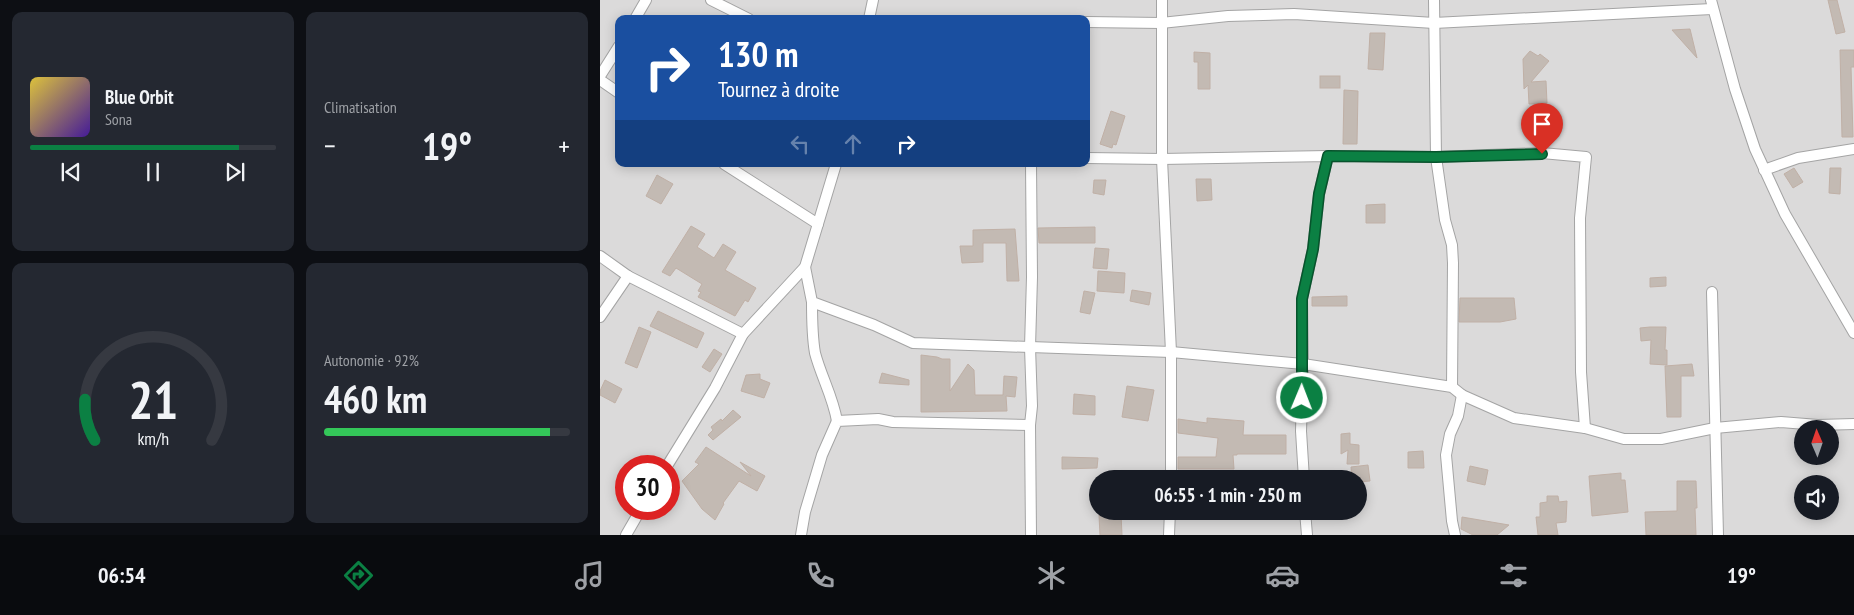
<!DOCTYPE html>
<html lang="fr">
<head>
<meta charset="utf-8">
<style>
  body { margin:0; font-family:"PT Sans Narrow",sans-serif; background:#242831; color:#f1f3f6; height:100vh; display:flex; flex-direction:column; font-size:19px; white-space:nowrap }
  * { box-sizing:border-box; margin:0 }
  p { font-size:16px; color:#9ea1a6 }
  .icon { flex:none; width:28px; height:28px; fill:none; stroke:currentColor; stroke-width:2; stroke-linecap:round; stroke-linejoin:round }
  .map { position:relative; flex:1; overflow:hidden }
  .sheet { display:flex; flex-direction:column; gap:12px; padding:12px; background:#0d0f14; width:600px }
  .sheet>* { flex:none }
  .hud { position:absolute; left:15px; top:15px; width:475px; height:152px; border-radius:10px; box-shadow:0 2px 12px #0003; background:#1a4fa0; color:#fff; overflow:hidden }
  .needle { width:32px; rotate:358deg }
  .fabs { position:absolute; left:1194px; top:420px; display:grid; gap:10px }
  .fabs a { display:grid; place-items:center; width:45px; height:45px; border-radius:50%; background:#171b24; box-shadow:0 2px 12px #0003; font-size:25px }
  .speed { position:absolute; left:15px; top:455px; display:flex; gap:10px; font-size:25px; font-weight:700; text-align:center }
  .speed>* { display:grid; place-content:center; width:65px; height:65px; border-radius:50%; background:#171b24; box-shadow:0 2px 12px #0003; line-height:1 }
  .speed .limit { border:8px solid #d22; background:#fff; color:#111 }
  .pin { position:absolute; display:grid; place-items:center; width:42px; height:42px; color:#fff; margin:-51px -21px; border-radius:50% 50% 50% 0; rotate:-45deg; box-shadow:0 0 5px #0007 }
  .pin .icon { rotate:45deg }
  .me { position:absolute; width:55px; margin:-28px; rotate:1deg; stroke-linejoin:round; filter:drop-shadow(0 0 4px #0008) }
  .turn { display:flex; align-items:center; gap:18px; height:105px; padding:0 20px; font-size:22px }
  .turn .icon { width:65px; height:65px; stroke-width:2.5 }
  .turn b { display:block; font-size:35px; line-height:42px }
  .lanes { display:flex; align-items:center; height:48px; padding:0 20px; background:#0003; justify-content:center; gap:25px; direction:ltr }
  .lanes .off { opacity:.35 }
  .big { font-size:38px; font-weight:700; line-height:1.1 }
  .sheet .tile { flex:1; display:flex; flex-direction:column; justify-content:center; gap:8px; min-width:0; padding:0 18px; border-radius:10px; background:#242831 }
  .sheet .dial { align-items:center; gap:0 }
  .dial svg { height:130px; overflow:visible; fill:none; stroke:#363941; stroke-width:7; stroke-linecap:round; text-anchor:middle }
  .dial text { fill:#f1f3f6; stroke:none }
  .song { display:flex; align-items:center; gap:15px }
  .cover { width:60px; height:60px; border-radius:8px; background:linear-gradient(135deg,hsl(50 70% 55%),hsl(260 70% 35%)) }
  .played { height:5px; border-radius:2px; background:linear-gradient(90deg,#0b8043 85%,#363941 85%) }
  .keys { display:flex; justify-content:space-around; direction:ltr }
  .heat { display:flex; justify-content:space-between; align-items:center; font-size:28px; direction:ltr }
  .charge { height:8px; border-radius:4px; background:linear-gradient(90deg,#34c759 92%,#363941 0) }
  .sheet .tiles { flex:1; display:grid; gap:12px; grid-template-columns:repeat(2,1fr) }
  .trip { position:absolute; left:489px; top:470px; width:278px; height:50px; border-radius:25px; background:#171b24; box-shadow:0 2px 12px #0003; font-weight:700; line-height:50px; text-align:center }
  .tabs { display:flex; height:80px; justify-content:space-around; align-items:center; background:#090b0e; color:#9ea1a6 }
  .tabs .icon { width:35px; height:35px }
  .tabs .on { color:#0b8043 }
  .tabs b { font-size:22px; color:#f1f3f6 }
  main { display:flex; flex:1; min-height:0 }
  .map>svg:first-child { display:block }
</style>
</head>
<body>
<main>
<section class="sheet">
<div class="tiles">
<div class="tile">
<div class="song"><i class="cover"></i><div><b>Blue Orbit</b><p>Sona</p></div></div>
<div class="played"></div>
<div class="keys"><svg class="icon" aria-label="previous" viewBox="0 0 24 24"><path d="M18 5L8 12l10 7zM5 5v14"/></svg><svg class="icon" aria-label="pause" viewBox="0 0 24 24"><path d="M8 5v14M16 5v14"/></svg><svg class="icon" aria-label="next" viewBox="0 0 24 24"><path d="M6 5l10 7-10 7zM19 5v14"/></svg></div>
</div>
<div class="tile"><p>Climatisation</p>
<div class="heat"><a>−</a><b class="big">19°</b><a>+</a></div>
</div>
<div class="tile dial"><svg viewBox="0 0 100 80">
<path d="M14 69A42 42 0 1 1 86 69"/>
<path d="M14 69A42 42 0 0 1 8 44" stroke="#0b8043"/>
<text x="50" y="56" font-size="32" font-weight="700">21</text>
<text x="50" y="72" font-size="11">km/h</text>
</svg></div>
<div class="tile"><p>Autonomie · 92%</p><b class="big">460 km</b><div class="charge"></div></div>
</div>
</section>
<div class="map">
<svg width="1254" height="535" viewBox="0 0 1254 535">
  <rect width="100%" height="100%" fill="#eeeae3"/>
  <path fill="#dbdada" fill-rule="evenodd" d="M0,0H1254V535H0ZM19,19H486V164H19ZM1202,429H1230V456H1202ZM26,466H69V509H26ZM498,479H758V511H498ZM1202,484H1230V511H1202Z"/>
  <g fill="#c3bab3" stroke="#c0b0a6">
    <polygon points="1228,0 1237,0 1245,32 1236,34"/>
    <polygon points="1090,29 1097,58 1072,30"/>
    <polygon points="770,33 785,33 783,70 768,69"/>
    <polygon points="1240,50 1254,50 1254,67 1251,67 1253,137 1242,137"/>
    <polygon points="930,51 938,56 940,54 949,61 931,82 946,81 947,103 929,104 928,85 924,89 923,59"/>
    <polygon points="594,52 610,53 610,89 598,89 598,62 594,62"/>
    <rect x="720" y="76" width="20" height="12"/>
    <polygon points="744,90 758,91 757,144 743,144"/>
    <polygon points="511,111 525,116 516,145 513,144 512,148 500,144"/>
    <polygon points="1194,168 1203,182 1193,188 1184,174"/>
    <polygon points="1230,168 1241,168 1240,194 1229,193"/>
    <polygon points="57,175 73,184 61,204 46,196"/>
    <polygon points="596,179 611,179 612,200 597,201"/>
    <polygon points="494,180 506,180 504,195 493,193"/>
    <polygon points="785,204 785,223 766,223 766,205"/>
    <polygon points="91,226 105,234 97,247 114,258 123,244 136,252 125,270 156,288 148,302 145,300 135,316 98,297 101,292 98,291 102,284 76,268 70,276 62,272"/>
    <polygon points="495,227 495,243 439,243 438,228"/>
    <polygon points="415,229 419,281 407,281 406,243 383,243 383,262 362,263 360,246 373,246 373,230"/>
    <polygon points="495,248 509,249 507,269 493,268"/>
    <polygon points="498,271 525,273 524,293 497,291"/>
    <polygon points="1066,277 1066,286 1050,287 1050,278"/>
    <polygon points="532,290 551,293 549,305 530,301"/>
    <polygon points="484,291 495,293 490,314 480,312"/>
    <polygon points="747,296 747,306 712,306 712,297"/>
    <polygon points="860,298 914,298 916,319 900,322 859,322"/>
    <polygon points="58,311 104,333 97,348 50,326"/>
    <polygon points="39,327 51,332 37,368 25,363"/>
    <polygon points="1050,327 1066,327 1065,350 1067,350 1067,365 1050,364 1051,340 1041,341 1040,328"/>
    <polygon points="114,349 122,354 110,372 102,367"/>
    <polygon points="321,355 337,357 342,359 350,359 350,391 368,364 374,370 375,395 403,395 404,376 417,377 415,397 406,396 407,411 321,412"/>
    <polygon points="1092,364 1094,376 1081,376 1081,417 1067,417 1065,366"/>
    <polygon points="282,373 309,380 309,385 279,383"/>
    <polygon points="160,374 160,379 170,383 164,398 141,391 146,375"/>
    <polygon points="5,380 22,389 15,403 0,395 0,391"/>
    <polygon points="527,386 554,390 548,421 522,417"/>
    <polygon points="474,394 495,396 495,415 473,414"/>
    <polygon points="133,410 141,417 113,440 108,435 113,430 111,427 121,419 122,421"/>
    <polygon points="607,418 644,421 643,435 686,435 686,454 637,454 637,455 633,455 634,469 578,469 578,457 616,457 618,438 578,433 578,419 607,423"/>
    <polygon points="750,433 750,444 759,445 759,464 747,464 748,450 741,454 741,434"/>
    <polygon points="106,447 151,476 140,462 165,476 157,491 139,481 123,503 124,504 115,520 102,509 82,481 99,464 95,462"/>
    <polygon points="823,451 824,468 808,468 808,452"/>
    <polygon points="462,457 498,458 497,468 462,469"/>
    <polygon points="768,465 770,481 758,482 758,479 752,479 751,467"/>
    <polygon points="870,466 888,470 885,485 867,481"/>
    <polygon points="1021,473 1021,480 1025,480 1028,512 992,516 989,476"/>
    <polygon points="1077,481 1096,481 1097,508 1095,508 1096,535 1046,535 1045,512 1077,511"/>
    <polygon points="947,496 958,496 959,502 967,501 966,522 956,523 958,535 938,535 936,517 940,517 940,503 947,502"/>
    <polygon points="521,514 522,535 500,535 499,515"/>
    <polygon points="862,517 909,525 897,535 873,535 861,529"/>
  </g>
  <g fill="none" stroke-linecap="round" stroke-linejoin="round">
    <defs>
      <g id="minor">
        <polyline points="111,0 149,19"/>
        <polyline points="562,0 562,159 571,352 571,479"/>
        <polyline points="834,0 836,157 845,220 852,245 853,263 852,387"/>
        <polyline points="1111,0 1135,89 1155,149 1185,214 1254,333"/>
        <polyline points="35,19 46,0"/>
        <polyline points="269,19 273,0"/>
        <polyline points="486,22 561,23 628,16 694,14 834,23 1112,9"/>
        <polyline points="0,76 19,46"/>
        <polyline points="0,80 19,93"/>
        <polyline points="486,158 562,159 728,156 836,157 942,153 986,157 980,218 981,372 985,428"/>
        <polyline points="124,164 218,224"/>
        <polyline points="1164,170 1198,158 1254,149"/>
        <polyline points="0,256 28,276 143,334"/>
        <polyline points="205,267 212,302 274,325 313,343 571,352 703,364 852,387 862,395 914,418 985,428 1024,439 1061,439 1115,428 1181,422 1218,425 1254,424"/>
        <polyline points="1112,292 1118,535"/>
        <path d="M212,302C212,319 212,336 215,353C221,376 233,397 237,421"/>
        <polyline points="0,317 28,276"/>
        <polyline points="430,425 431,535"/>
        <polyline points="67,466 115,388 143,334 205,267 236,164"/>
        <polyline points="704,479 701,431 703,364 702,299 713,249 719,194 728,156"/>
        <polyline points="705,511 707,535"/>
        <polyline points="26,535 41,509"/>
        <polyline points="201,535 205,512 222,455 237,421 278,419 293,422 430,425 432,406 430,347 432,277 431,164"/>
        <polyline points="569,535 570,511"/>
        <polyline points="855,535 852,521 846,455 850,434 858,416 862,395"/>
      </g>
    </defs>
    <use href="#minor" stroke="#a4a4a4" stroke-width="12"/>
    <use href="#minor" stroke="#fff" stroke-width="10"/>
  </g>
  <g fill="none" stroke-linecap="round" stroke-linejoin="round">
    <defs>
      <polyline id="route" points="702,398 702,299 713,249 719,194 728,156 836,157 942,154"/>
    </defs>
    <use href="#route" stroke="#07532c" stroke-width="12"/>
    <use href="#route" stroke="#0b8043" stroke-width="9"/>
  </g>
</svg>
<div class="fabs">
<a><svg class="needle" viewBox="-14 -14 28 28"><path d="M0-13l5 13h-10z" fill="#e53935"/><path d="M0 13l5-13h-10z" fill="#9ea1a6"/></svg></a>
<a><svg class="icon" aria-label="sound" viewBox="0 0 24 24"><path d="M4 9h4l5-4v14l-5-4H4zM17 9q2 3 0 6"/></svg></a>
</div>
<div class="speed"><div class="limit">30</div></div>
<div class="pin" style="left:942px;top:154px;background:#d93025"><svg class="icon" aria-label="arrive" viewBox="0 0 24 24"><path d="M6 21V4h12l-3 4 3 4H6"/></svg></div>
<svg class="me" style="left:702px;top:398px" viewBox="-20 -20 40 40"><circle r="17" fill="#0b8043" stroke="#fff" stroke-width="3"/><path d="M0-11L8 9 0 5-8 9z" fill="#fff"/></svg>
<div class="trip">06:55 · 1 min · 250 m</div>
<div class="hud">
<div class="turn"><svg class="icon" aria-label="right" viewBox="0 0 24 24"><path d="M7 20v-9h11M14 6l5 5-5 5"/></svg><div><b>130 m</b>Tournez à droite</div></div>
<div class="lanes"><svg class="icon off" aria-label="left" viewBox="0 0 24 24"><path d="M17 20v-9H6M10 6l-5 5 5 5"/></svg><svg class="icon off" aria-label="ahead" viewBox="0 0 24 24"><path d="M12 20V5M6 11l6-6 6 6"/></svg><svg class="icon" aria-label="right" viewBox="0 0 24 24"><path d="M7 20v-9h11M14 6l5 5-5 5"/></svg></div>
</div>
</div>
</main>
<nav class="tabs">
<b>06:54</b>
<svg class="icon on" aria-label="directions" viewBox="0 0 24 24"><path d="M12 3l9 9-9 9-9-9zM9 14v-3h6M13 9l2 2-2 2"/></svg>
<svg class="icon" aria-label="music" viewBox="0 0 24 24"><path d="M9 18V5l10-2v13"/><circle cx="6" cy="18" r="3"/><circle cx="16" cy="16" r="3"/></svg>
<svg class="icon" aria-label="phone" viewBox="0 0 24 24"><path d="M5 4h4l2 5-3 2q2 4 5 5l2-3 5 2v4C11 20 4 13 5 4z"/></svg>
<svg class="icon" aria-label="climate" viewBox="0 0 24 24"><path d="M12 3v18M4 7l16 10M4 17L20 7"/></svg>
<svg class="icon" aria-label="car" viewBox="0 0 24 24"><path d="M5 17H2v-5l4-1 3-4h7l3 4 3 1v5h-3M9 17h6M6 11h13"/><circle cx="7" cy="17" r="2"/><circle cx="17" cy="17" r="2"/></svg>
<svg class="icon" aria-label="filters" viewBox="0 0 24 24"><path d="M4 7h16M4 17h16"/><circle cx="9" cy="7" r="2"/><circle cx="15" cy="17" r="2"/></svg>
<b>19°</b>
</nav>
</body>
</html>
